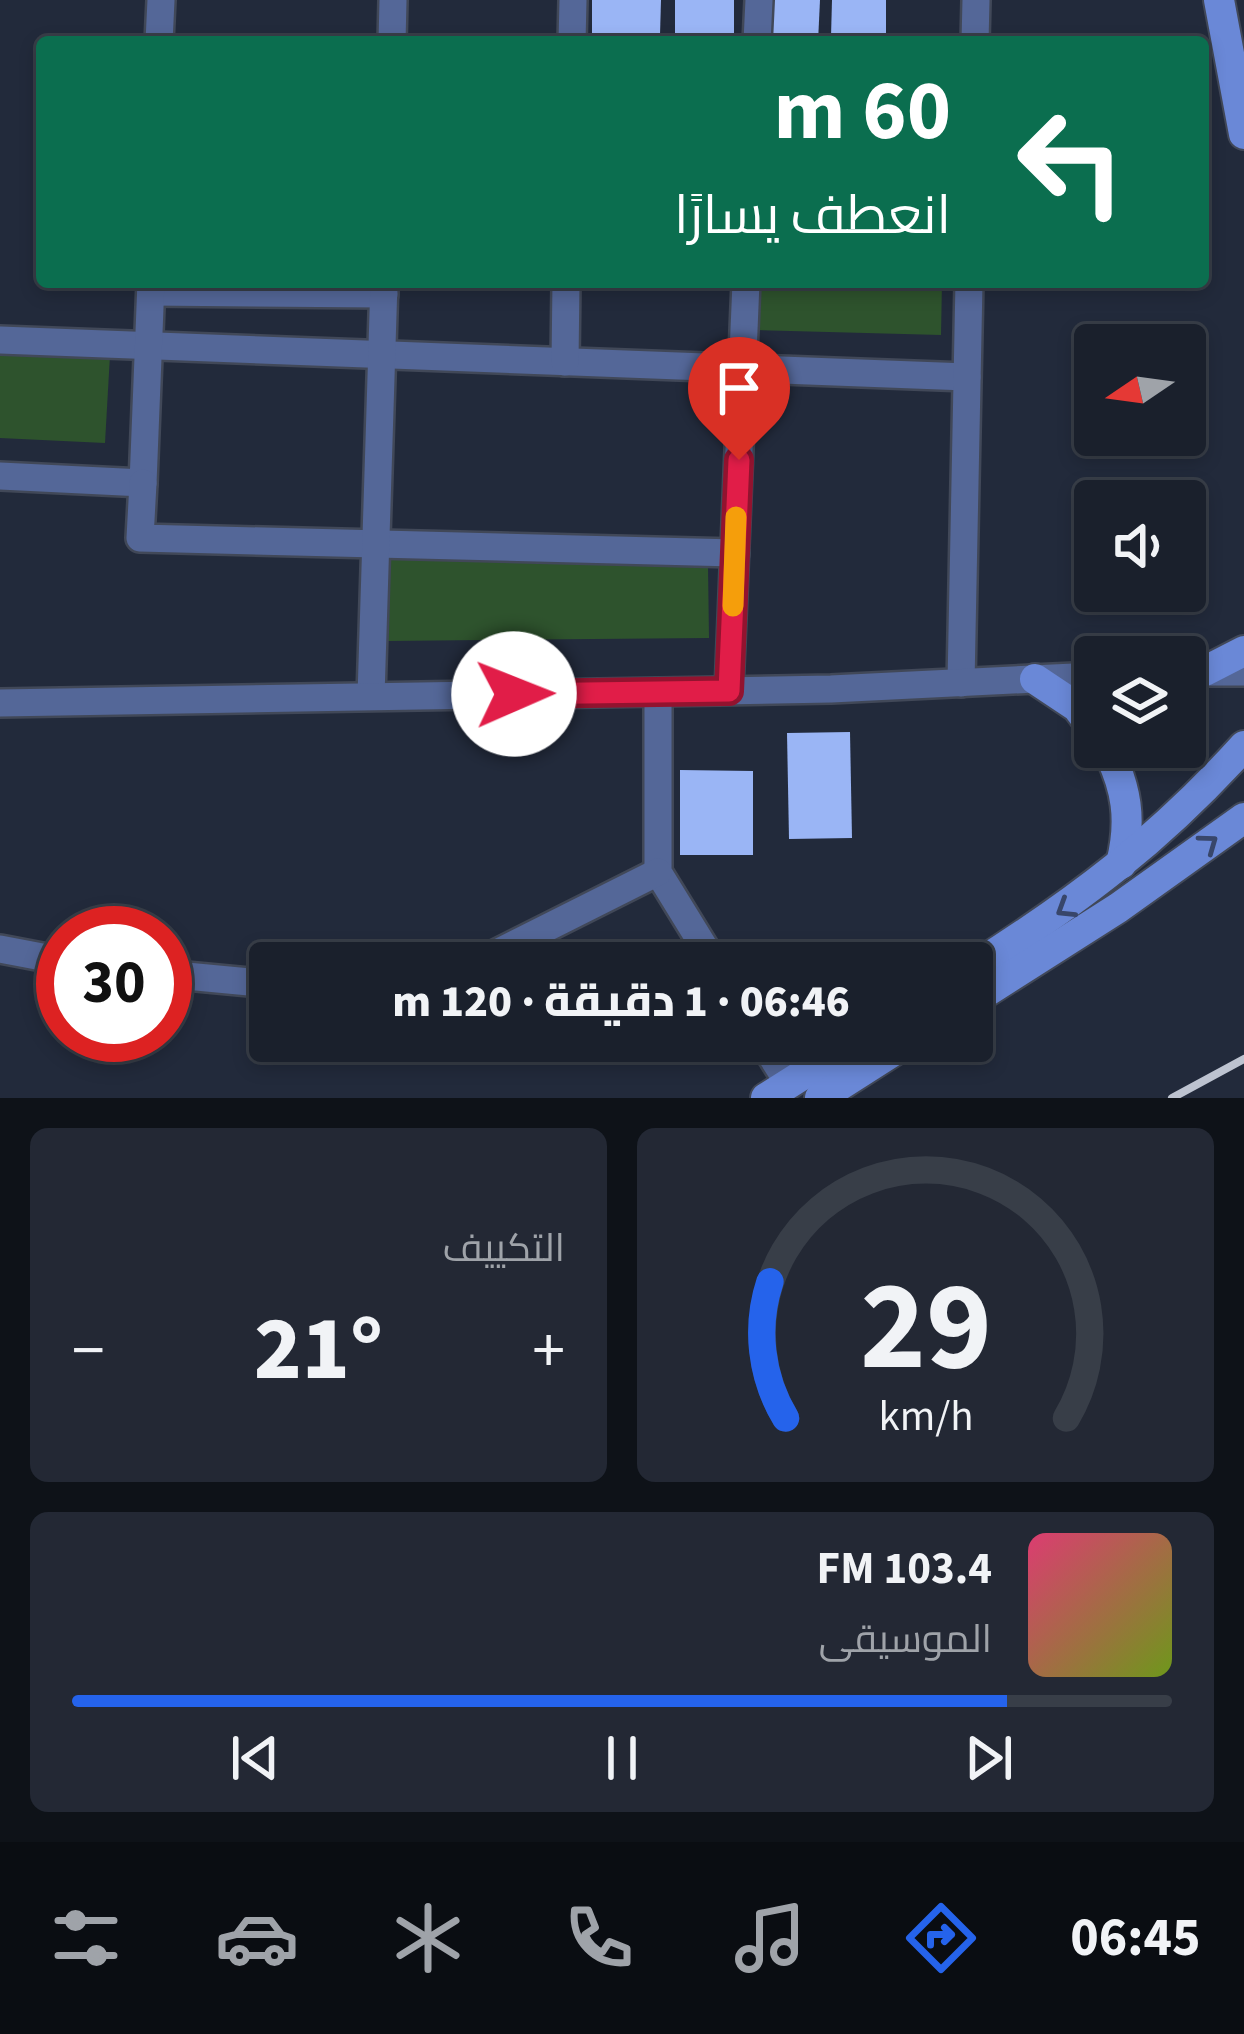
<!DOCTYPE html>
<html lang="ar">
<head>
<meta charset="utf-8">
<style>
  body { margin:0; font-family:"Source Sans 3",Cairo,sans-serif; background:#232834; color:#f1f3f6; direction:rtl; height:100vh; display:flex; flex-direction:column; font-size:45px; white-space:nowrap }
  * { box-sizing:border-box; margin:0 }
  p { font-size:39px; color:#9fa3a9 }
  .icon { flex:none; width:66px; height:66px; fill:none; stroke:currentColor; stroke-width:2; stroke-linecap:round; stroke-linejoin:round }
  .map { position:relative; height:1098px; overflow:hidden; direction:ltr }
  .sheet { display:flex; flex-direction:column; gap:30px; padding:30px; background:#0e1218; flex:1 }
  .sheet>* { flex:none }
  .guide { position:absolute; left:36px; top:36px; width:1173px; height:252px; border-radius:12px; box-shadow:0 6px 18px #0003,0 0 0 3px #383e48; direction:rtl; background:#0b6e4f; color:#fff; overflow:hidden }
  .needle { width:78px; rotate:257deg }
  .tools { position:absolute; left:1074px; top:324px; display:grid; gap:24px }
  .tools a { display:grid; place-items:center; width:132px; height:132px; border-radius:12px; background:#1a202c; box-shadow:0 6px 18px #0003,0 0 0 3px #383e48; font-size:60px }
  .speed { position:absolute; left:36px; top:906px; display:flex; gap:24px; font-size:60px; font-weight:700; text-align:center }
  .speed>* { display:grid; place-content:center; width:156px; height:156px; border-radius:50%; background:#1a202c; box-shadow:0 6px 18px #0003,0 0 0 3px #383e48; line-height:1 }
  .speed .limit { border:18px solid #d22; background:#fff; color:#111 }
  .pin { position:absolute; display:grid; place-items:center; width:102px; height:102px; color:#fff; margin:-123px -51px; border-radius:50% 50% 50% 0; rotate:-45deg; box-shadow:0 0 12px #0007 }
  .pin .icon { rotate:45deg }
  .me { position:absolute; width:132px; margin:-66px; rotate:89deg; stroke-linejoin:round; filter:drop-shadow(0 0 9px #0008) }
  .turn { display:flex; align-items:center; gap:42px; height:252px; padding:0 60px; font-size:54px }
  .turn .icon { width:156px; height:156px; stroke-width:2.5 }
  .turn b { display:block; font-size:84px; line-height:102px }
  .big { font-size:90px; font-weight:800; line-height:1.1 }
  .sheet .card { flex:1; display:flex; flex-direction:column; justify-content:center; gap:18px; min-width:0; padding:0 42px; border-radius:18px; background:#232834 }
  .sheet .dial { align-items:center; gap:0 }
  .dial svg { height:312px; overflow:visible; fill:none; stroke:#383e48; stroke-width:7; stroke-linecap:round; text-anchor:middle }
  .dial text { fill:#f1f3f6; stroke:none }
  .song { display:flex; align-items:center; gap:36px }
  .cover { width:144px; height:144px; border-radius:18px; background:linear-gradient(135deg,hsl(340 70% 55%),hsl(80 70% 35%)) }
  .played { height:12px; border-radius:6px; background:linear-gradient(90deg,#2563eb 85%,#383e48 85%) }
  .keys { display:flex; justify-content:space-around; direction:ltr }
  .heat { display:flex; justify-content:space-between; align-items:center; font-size:66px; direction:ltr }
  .sheet .tiles { flex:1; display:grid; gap:30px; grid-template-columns:1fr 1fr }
  .card:last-child { grid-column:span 2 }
  .trip { position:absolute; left:249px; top:942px; width:744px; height:120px; border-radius:12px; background:#1a202c; box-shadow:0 6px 18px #0003,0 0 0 3px #383e48; font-weight:800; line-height:120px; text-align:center; direction:rtl }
  .tabs { display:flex; height:192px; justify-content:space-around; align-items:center; background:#0a0d12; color:#9fa3a9 }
  .tabs .icon { width:84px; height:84px }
  .tabs .active { color:#2563eb }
  .tabs b { font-size:54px; color:#f1f3f6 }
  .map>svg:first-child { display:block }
</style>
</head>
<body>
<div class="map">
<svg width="1244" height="1098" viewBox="0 0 1244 1098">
  <rect width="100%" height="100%" fill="#222a3b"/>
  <g fill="#2e532d">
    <polygon points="756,282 942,282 941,335 754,330"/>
    <polygon points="0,349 110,355 105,443 0,438"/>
    <polygon points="388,554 708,566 709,638 386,641"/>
  </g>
  <g fill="#9ab5f5">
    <polygon points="592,0 661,0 660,35 592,34"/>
    <polygon points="675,0 734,0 734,36 675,35"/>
    <polygon points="772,0 820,0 818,42 770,42"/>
    <polygon points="832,0 886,0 886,38 831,37"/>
    <polygon points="850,732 852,838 789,839 787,733"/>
    <polygon points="680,770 753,771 753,855 680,855"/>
  </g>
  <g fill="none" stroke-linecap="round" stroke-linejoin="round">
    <defs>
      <g id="street">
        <polyline points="159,42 161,0"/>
        <polyline points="392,42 393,0"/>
        <polyline points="572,42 573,0"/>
        <polyline points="757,42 759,0"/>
        <polyline points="975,42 976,0"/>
        <polyline points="151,292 384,294"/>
        <polyline points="0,340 967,377"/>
        <polyline points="565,362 566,282"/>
        <polyline points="0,476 143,483 151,282"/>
        <polyline points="143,483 140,538 735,553"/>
        <polyline points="1185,672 1244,672"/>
        <polyline points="961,683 969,282"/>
        <polyline points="729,690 746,282"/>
        <polyline points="658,692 658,872 714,963"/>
        <polyline points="371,696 384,282"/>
        <polyline points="0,703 831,689 1095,676"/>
        <polyline points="0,949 63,961"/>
        <polyline points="477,963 658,872"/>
        <polyline points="165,974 270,984"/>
        <polyline points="762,1041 789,1084"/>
      </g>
      <g id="secondary">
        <polyline points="1219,0 1244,134"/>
        <polyline points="1205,671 1244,651"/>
        <polyline points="1035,679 1077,707 1095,731"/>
        <path d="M1106,747C1127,787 1132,820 1121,864"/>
        <path d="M972,968C1078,901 1159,840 1244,746"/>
        <polyline points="972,1001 1118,908 1244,818"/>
        <polyline points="766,1098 856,1041"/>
        <polyline points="820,1098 909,1041"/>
      </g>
    </defs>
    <use href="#street" stroke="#414858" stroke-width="32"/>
    <use href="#secondary" stroke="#414858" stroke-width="34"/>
    <use href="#street" stroke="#546798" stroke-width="27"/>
    <use href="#secondary" stroke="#6a88d7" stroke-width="30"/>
    <polyline stroke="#bdc3d0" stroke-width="8" points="1172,1098 1244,1059"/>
  </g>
  <defs><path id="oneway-chevron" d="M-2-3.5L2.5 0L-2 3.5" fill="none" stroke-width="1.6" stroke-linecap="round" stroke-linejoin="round" transform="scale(3)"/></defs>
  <g stroke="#38466a">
    <use href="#oneway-chevron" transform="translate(1209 843) rotate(-36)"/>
    <use href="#oneway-chevron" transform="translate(1065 909) rotate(148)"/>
  </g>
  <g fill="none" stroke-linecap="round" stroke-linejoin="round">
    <defs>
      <polyline id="route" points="514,694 729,691 739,460"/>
    </defs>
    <use href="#route" stroke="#92132f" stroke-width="30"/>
    <use href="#route" stroke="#e11d48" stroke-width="21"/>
    <polyline stroke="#f59e0b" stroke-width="21" points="733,606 736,517"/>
  </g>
</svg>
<div class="tools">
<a><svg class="needle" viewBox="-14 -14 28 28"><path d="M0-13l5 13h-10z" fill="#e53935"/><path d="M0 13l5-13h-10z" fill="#9fa3a9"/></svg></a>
<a><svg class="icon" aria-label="sound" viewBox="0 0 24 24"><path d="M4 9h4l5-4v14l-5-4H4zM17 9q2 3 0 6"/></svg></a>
<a><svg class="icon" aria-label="layers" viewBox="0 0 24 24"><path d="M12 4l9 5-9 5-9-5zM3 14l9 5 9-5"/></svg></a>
</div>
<div class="speed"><div class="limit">30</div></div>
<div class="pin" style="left:739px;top:460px;background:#d93025"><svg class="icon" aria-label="arrive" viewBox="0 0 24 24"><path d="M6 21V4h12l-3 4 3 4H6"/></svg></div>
<svg class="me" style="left:514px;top:694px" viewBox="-20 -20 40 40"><circle r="19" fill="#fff"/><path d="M0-13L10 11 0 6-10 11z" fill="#e11d48"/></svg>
<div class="trip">06:46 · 1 دقيقة · 120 m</div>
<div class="guide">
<div class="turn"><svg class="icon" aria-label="left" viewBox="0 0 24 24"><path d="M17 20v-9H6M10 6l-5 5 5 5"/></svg><div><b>60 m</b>انعطف يسارًا</div></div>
</div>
</div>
<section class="sheet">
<div class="tiles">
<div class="card dial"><svg viewBox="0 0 100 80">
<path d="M14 69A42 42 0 1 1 86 69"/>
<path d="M14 69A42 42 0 0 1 10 34" stroke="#2563eb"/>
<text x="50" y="56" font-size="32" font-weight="700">29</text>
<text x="50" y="72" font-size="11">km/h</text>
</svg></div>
<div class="card"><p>التكييف</p>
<div class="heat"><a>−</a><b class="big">21°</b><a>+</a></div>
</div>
<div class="card">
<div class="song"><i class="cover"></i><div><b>103.4 FM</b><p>الموسيقى</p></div></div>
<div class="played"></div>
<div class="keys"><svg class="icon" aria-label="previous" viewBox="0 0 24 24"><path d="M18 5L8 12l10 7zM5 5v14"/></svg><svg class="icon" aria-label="pause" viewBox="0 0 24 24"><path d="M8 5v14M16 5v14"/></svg><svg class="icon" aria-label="next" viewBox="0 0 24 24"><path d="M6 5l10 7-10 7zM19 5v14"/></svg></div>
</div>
</div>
</section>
<nav class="tabs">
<b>06:45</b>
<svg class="icon active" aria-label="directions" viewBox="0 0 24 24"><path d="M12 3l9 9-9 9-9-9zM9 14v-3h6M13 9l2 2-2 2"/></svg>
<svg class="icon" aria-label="music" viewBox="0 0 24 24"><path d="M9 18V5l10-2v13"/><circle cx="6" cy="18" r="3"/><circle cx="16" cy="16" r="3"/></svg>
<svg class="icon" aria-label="phone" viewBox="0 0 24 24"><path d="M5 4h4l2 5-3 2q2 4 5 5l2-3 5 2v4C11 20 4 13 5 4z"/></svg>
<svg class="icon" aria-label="climate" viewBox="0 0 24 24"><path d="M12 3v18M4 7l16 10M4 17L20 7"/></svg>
<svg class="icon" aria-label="car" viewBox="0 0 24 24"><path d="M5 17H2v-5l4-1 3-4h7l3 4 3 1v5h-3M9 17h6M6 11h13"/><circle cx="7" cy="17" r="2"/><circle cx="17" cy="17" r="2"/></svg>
<svg class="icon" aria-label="filters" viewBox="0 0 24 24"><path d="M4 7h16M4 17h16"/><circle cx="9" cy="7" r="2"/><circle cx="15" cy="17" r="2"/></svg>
</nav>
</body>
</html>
